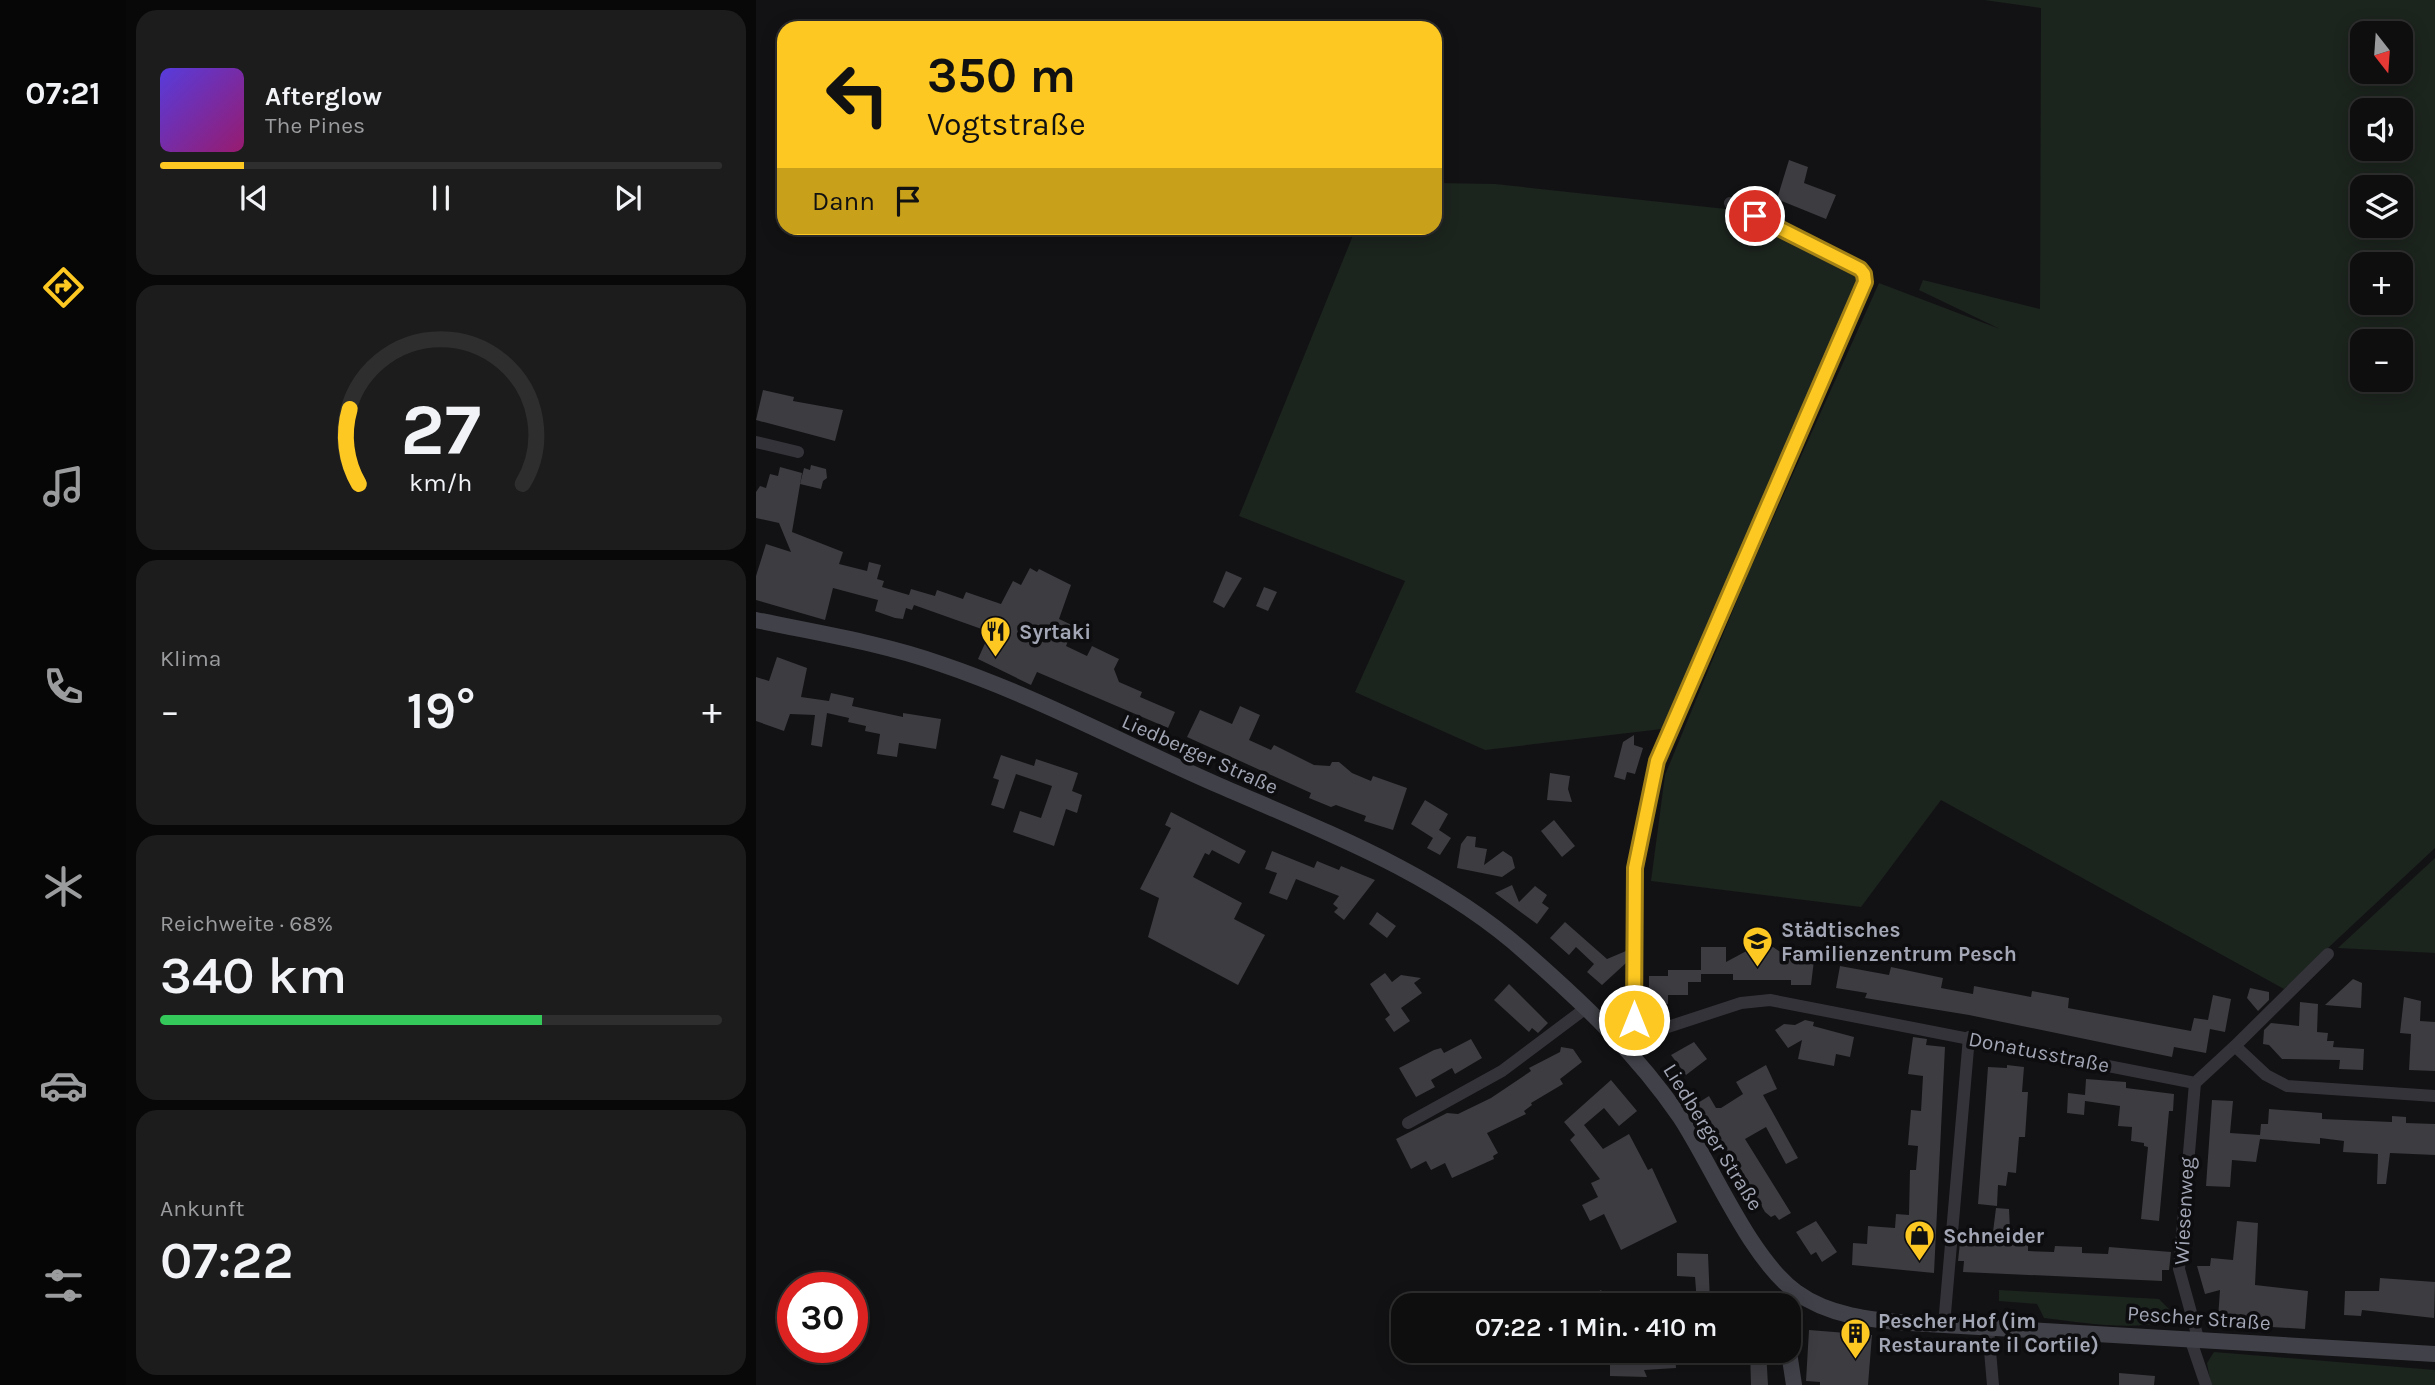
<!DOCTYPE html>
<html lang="de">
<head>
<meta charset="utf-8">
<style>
  body { margin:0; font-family:Karla,sans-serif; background:#1c1c1d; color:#f1f3f6; height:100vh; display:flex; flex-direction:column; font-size:26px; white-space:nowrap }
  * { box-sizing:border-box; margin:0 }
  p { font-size:23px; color:#9b9c9e }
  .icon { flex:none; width:38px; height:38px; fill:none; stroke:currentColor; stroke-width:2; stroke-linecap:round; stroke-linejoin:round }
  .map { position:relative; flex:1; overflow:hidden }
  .panel { display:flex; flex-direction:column; gap:10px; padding:10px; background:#080808; width:630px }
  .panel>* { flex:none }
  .guide { position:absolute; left:21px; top:21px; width:665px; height:214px; border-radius:21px; box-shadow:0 4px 18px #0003,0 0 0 2px #2e2e2f; background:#fcc821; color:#111; overflow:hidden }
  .needle { width:46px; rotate:163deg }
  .controls { position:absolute; left:1594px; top:21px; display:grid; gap:14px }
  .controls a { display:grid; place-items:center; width:63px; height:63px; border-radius:14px; background:#0e0e0f; box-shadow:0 4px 18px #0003,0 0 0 2px #2e2e2f; font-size:35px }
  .speed { position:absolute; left:21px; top:1272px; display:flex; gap:14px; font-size:35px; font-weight:700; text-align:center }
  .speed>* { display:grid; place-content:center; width:91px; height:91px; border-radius:50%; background:#0e0e0f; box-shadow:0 4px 18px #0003,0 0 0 2px #2e2e2f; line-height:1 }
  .speed .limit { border:10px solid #d22; background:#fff; color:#111 }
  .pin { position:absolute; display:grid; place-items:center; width:60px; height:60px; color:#fff; margin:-30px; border:4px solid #fff; border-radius:50%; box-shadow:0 2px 7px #0007 }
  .me { position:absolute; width:77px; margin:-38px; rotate:0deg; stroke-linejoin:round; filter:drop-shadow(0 0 5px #0008) }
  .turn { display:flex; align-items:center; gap:24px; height:147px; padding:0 35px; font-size:32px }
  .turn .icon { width:91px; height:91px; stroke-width:2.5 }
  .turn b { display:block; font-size:49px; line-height:60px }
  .then { display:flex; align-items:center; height:66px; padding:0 35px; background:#0003; gap:14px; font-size:26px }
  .big { font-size:52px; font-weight:600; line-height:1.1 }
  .panel .tile { flex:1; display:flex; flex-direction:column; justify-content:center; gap:10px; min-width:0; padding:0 24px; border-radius:21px; background:#1c1c1d }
  .panel .dial { align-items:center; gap:0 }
  .dial svg { height:182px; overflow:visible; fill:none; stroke:#2e2e2f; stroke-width:7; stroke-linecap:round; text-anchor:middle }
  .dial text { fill:#f1f3f6; stroke:none }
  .song { display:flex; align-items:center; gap:21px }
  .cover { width:84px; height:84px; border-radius:10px; background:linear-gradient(135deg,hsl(250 70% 55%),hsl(320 70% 35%)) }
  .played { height:7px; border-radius:4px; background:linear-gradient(90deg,#fcc821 15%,#2e2e2f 15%) }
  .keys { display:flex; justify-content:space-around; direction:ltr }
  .heat { display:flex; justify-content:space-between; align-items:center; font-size:38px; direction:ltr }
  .charge { height:10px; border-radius:5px; background:linear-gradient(90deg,#34c759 68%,#2e2e2f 0) }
  .trip { position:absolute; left:635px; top:1293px; width:410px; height:70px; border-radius:21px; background:#0e0e0f; box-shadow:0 4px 18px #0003,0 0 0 2px #2e2e2f; font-weight:600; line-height:70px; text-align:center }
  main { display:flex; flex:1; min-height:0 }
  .tab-bar { display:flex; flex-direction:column; width:126px; justify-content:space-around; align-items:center; background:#060606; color:#9b9c9e }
  .tab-bar .icon { width:49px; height:49px }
  .tab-bar .active { color:#fcc821 }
  .tab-bar b { font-size:32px; color:#f1f3f6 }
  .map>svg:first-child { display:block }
</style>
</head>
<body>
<main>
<nav class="tab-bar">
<b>07:21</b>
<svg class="icon active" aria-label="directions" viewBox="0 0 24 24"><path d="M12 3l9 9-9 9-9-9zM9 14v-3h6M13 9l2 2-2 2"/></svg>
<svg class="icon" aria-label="music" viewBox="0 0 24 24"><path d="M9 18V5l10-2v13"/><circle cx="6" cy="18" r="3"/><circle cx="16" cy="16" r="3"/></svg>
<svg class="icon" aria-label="phone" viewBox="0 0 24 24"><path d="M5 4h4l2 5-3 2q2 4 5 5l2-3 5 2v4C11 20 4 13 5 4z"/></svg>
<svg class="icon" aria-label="climate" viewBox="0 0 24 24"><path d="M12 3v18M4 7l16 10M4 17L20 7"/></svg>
<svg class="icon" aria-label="car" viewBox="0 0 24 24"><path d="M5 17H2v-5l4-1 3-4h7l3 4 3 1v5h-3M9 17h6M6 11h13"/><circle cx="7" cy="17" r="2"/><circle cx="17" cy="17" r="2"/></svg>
<svg class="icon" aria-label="filters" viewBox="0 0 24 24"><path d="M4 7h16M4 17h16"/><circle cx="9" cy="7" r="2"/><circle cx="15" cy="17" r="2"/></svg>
</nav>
<section class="panel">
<div class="tile">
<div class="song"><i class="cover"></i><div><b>Afterglow</b><p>The Pines</p></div></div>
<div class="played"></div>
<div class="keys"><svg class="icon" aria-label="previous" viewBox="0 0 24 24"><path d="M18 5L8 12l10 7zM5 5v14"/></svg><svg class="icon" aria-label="pause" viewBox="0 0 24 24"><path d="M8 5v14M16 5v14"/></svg><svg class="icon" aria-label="next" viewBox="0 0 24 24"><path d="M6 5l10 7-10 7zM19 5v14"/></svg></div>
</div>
<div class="tile dial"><svg viewBox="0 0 100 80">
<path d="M14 69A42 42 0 1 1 86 69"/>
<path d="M14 69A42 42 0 0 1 10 36" stroke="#fcc821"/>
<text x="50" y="56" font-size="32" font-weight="700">27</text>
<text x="50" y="72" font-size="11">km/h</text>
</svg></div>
<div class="tile"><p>Klima</p>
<div class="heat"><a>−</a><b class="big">19°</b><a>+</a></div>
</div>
<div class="tile"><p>Reichweite · 68%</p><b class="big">340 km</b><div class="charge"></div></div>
<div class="tile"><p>Ankunft</p><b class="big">07:22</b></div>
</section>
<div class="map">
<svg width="1679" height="1385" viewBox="0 0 1679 1385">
  <rect width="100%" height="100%" fill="#121214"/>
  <g fill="#1c241e" fill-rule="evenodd">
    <path d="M1228,0H1679V848L1528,989L1185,800L1105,907L895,881L909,775L992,574L1123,283L1244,329L1163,290L1167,280L1284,309L1285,8ZM1606,33H1645V72H1606ZM1606,110H1645V149H1606ZM1606,187H1645V226H1606ZM1606,264H1645V303H1606ZM1606,341H1645V380H1606Z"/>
    <polygon points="679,183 739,184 970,209 1104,279 906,729 729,750 599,692 649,581 483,516 600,228 679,228"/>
    <polygon points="1679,858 1679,953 1582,948"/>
    <path d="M1243,1290L1403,1299L1416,1312L1414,1321C1373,1331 1330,1323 1288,1318L1281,1304L1243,1301Z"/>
    <polygon points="1458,1352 1679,1370 1679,1385 1455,1385 1451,1363"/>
  </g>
  <g fill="#3c3c41">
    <polygon points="1033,160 1052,167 1048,183 1080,195 1070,219 1021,199"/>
    <polygon points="7,390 38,397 37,401 87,410 79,441 0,420"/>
    <polygon points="55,465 70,469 71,478 67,481 65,489 44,484 48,468 54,470"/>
    <polygon points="24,467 46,473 36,532 87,552 83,564 111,571 113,562 125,565 121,579 128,581 126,587 153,595 155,589 179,596 181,590 207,599 210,592 245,604 257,581 265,585 274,568 281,572 283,569 315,585 303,619 318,626 310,646 331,656 336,646 363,659 358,669 363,682 386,692 384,697 419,712 412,728 281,672 275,685 222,659 234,632 158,605 156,610 150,608 147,619 139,618 119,611 122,600 77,588 69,620 0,600 0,576 10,544 35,552 23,523 0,518 0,492 4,486 10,488 14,474 22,476"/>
    <polygon points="470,571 486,578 468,608 457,602"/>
    <polygon points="508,587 521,592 512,611 500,606"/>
    <polygon points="21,657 51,668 45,697 73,701 75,693 98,698 96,706 147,717 147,713 185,719 180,749 143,743 141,757 121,754 124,734 109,731 110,726 92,722 93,718 71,713 66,747 55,745 59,715 34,714 28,731 0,721 0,677 13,681"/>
    <polygon points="484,706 504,715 493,740 515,750 518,745 558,765 574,766 576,762 583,762 596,773 615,781 617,776 651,788 637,830 608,821 610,816 580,805 575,807 553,798 555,793 431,737 444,710 476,724"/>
    <polygon points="878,735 878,745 887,748 879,774 871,772 869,780 858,777 867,742"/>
    <polygon points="245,755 278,766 280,759 322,773 316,791 326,795 321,813 310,809 298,846 257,832 264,811 285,818 296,786 260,774 248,809 235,805 243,780 237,778"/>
    <polygon points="794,773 814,776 812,789 816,802 791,800"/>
    <polygon points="669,800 692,814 683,830 695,838 684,855 671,848 677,838 655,824"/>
    <polygon points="415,812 490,851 483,864 456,850 453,855 449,853 437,877 486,903 478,919 509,935 482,985 392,937 403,898 384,889 415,828 409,825"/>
    <polygon points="798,820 819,846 806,857 785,831"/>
    <polygon points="711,836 720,837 719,847 731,849 728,865 747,851 756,857 759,868 746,877 701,868 705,844"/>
    <polygon points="516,851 558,868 561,861 583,870 585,866 619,880 588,920 578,912 582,908 577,904 583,896 540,879 531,900 513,893 521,873 509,869"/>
    <polygon points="756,885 763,902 779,886 791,895 786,903 793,908 781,924 739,893"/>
    <polygon points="621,912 640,926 631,938 613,924"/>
    <polygon points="809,922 851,959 870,951 870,963 846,985 831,972 838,964 820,947 813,955 794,938"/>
    <polygon points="945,947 970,947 970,962 998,947 1008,952 1017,947 1026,953 1034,947 1058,960 1055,985 1035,985 1035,980 977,980 977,974 945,974 945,982 932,982 932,995 912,995 912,1004 893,1004 893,976 912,976 912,970 945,970"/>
    <polygon points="1084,966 1133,975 1135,967 1187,978 1185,988 1217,994 1218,986 1275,997 1276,991 1313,998 1312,1008 1435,1031 1438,1018 1452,1020 1457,995 1475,999 1469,1032 1454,1029 1450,1053 1418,1047 1416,1057 1213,1015 1109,998 1111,993 1080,988"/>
    <polygon points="629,973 636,982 645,975 665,978 658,983 666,993 645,1008 654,1021 638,1032 629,1019 634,1015 614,984"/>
    <polygon points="1597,979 1606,983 1605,1008 1569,1005"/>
    <polygon points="753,984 792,1023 782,1033 776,1028 773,1032 738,1000"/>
    <polygon points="1494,988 1513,992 1513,1000 1502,1011 1491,998"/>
    <polygon points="1648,997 1665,1001 1664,1021 1679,1022 1679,1071 1653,1070 1655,1034 1644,1033"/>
    <polygon points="1544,1002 1562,1004 1561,1032 1572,1033 1571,1041 1578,1041 1577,1047 1608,1049 1607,1070 1583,1069 1584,1060 1526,1059 1513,1045 1507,1044 1508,1030 1515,1023 1543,1026"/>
    <polygon points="1049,1020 1058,1022 1057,1026 1098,1037 1094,1057 1080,1054 1078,1066 1042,1059 1046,1040 1032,1048 1019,1030 1028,1024 1039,1025"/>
    <polygon points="1157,1037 1171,1039 1170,1045 1189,1047 1178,1273 1096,1265 1097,1243 1111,1244 1112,1226 1139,1228 1140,1214 1153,1215 1154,1170 1160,1170 1162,1146 1152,1145 1155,1110 1165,1111 1167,1076 1152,1074"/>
    <polygon points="715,1039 726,1058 699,1074 696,1068 675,1080 679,1087 660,1097 643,1068 678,1050 685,1048 688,1053"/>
    <polygon points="938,1042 951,1059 930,1075 915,1055"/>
    <polygon points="805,1047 817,1049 826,1062 804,1079 807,1084 775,1103 776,1105 768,1111 770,1114 731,1133 742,1153 737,1156 738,1159 696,1178 689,1163 675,1170 670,1161 655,1169 640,1139 691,1113 702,1114 735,1098 775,1071 773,1068 804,1052"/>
    <polygon points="1010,1065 1021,1089 1007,1095 1042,1158 1030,1164 1010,1127 989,1139 1035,1213 1023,1220 1019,1215 1015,1217 1009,1212 989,1176 986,1178 937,1106 953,1096 960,1108 965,1108 987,1094 980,1082"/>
    <polygon points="1251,1065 1268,1067 1266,1092 1272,1092 1269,1137 1263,1137 1260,1173 1252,1172 1250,1186 1242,1185 1241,1206 1222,1204 1232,1067 1251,1068"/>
    <polygon points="1330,1079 1370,1082 1370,1088 1418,1094 1417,1111 1413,1111 1403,1221 1385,1219 1392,1147 1388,1146 1388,1143 1375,1141 1376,1127 1362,1126 1364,1106 1329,1101 1328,1115 1311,1113 1312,1093 1329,1095"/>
    <polygon points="855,1080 881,1111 863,1126 848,1108 828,1125 847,1149 873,1134 892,1170 896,1168 921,1222 865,1250 848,1214 834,1221 826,1205 842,1197 835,1183 844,1179 814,1140 819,1135 808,1122"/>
    <polygon points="1456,1100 1477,1101 1474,1133 1504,1135 1505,1124 1512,1124 1513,1109 1566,1113 1566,1119 1636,1122 1636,1116 1650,1117 1650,1123 1679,1124 1679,1155 1634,1153 1630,1184 1621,1184 1622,1154 1587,1152 1588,1141 1564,1138 1564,1144 1504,1139 1500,1162 1476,1160 1474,1187 1450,1186"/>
    <polygon points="1240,1208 1253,1209 1254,1229 1264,1230 1263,1244 1272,1244 1272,1251 1298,1252 1299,1246 1326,1247 1326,1253 1352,1254 1353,1247 1415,1252 1413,1270 1406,1270 1406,1281 1207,1272 1208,1261 1202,1261 1205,1233 1237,1232"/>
    <polygon points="1060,1221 1081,1252 1066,1262 1060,1252 1055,1255 1040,1232"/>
    <polygon points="1481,1221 1502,1223 1499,1285 1552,1291 1549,1329 1465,1324 1466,1318 1462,1318 1464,1290 1449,1294 1441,1266 1454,1266 1455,1258 1477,1260"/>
    <polygon points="921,1253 952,1254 954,1302 941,1303 939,1277 921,1276"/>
    <polygon points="1624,1278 1679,1282 1678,1318 1606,1310 1605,1316 1588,1315 1589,1291 1623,1291"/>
    <polygon points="845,1290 855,1306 821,1306"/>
    <polygon points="1053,1330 1116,1335 1112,1385 1064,1385 1064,1382 1050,1381"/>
    <polygon points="874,1351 919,1351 920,1368 888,1370 891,1377 854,1376 854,1358 873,1359"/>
    <polygon points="994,1351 1010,1351 1012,1385 995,1385"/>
    <polygon points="1363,1373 1399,1376 1398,1385 1363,1385"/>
  </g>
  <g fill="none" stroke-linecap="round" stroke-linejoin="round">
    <g stroke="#333339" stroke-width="12">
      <polyline points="0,442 42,452"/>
      <polyline points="866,1042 878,1020 879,868 901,761 1109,282 1108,273 1104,269 974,203"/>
      <polyline points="866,1042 985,1003 1014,1000 1439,1083 1479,1046 1510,1075 1531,1086 1679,1096"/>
      <polyline points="1479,1046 1572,954"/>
      <polyline points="1439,1083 1423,1269 1442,1338"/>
      <polyline points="652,1123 746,1071 830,1008"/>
      <polyline points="1188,1325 1213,1037"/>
      <polyline points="1232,1328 1237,1385"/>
      <polyline points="1434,1338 1450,1385"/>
    </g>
    <g stroke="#414249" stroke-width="16">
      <path d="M0,620C61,633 126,643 185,664C280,696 370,745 462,785C570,832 682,874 770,953C827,1003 881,1054 924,1117C957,1167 993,1257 1040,1292C1073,1316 1115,1320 1154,1323L1679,1354"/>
      <polyline points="1032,1320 1041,1293"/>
      <polyline points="1032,1346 1038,1385"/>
    </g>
  </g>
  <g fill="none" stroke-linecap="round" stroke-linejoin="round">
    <defs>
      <polyline id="route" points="878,1020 879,868 901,761 1109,282 1108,274 1104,269 999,216"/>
    </defs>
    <use href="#route" stroke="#a48215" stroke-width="18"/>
    <use href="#route" stroke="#fcc821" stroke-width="12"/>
  </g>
  <defs>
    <symbol id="restaurant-pin" viewBox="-11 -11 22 30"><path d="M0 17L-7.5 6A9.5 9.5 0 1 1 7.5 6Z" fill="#fcc821" stroke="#0d0d0f"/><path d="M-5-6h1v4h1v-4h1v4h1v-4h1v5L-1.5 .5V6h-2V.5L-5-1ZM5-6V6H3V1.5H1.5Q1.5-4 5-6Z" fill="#111"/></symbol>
    <symbol id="school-pin" viewBox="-11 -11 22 30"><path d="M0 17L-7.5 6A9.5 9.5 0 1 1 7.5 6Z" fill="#fcc821" stroke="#0d0d0f"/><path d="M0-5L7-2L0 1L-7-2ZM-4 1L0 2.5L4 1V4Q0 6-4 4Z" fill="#111"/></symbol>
    <symbol id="shop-pin" viewBox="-11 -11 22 30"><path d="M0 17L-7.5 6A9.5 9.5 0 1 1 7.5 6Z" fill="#fcc821" stroke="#0d0d0f"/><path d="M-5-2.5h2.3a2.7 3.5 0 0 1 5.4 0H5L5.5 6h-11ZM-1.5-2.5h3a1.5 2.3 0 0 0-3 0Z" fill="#111"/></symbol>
    <symbol id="building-pin" viewBox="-11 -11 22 30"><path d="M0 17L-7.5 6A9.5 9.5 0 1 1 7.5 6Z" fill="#fcc821" stroke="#0d0d0f"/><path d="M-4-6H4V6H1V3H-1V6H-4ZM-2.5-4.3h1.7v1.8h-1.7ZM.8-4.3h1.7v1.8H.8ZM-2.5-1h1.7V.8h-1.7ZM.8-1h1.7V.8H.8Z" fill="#111"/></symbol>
  </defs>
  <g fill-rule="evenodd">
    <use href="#restaurant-pin" x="222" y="614" width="35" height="47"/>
    <use href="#school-pin" x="984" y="924" width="35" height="47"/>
    <use href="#shop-pin" x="1146" y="1218" width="35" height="47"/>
    <use href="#building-pin" x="1082" y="1316" width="35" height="47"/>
  </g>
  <g text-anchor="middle" stroke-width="7" stroke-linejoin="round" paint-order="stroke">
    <g font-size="21" font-weight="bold" fill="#a2a6b5" stroke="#0d0d0f" text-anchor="start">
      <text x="263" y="639">Syrtaki</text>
      <text x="1025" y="937">Städtisches<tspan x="1025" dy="24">Familienzentrum Pesch</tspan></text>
      <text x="1187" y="1243">Schneider</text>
      <text x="1122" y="1328">Pescher Hof (im<tspan x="1122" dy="24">Restaurante il Cortile)</tspan></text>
    </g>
    <g font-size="21" fill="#a2a6b5" stroke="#0d0d0f">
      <text transform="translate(444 754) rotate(24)" y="7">Liedberger Straße</text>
      <text transform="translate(1283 1052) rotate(11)" y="7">Donatusstraße</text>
      <text transform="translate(957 1137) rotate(58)" y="7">Liedberger Straße</text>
      <text transform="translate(1428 1211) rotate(-87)" y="7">Wiesenweg</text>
      <text transform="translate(1443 1318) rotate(4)" y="7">Pescher Straße</text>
    </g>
  </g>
</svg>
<div class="controls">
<a><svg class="needle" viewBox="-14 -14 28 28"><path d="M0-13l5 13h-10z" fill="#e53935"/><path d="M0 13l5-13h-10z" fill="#9b9c9e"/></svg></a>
<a><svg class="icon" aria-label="sound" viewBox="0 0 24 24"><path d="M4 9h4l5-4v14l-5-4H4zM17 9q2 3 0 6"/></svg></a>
<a><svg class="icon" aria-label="layers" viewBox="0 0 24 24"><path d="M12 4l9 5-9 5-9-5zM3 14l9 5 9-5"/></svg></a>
<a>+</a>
<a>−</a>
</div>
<div class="speed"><div class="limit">30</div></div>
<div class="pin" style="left:999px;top:216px;background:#d93025"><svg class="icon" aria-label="arrive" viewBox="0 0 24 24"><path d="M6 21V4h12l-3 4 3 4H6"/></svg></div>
<svg class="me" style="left:878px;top:1020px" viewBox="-20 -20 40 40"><circle r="17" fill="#fcc821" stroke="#fff" stroke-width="3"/><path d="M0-11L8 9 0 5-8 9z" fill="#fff"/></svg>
<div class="trip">07:22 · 1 Min. · 410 m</div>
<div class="guide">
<div class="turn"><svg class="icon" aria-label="left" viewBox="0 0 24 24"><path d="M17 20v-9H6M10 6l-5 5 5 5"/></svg><div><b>350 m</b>Vogtstraße</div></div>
<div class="then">Dann<svg class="icon" aria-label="arrive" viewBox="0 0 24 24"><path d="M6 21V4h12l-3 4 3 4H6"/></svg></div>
</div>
</div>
</main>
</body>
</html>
